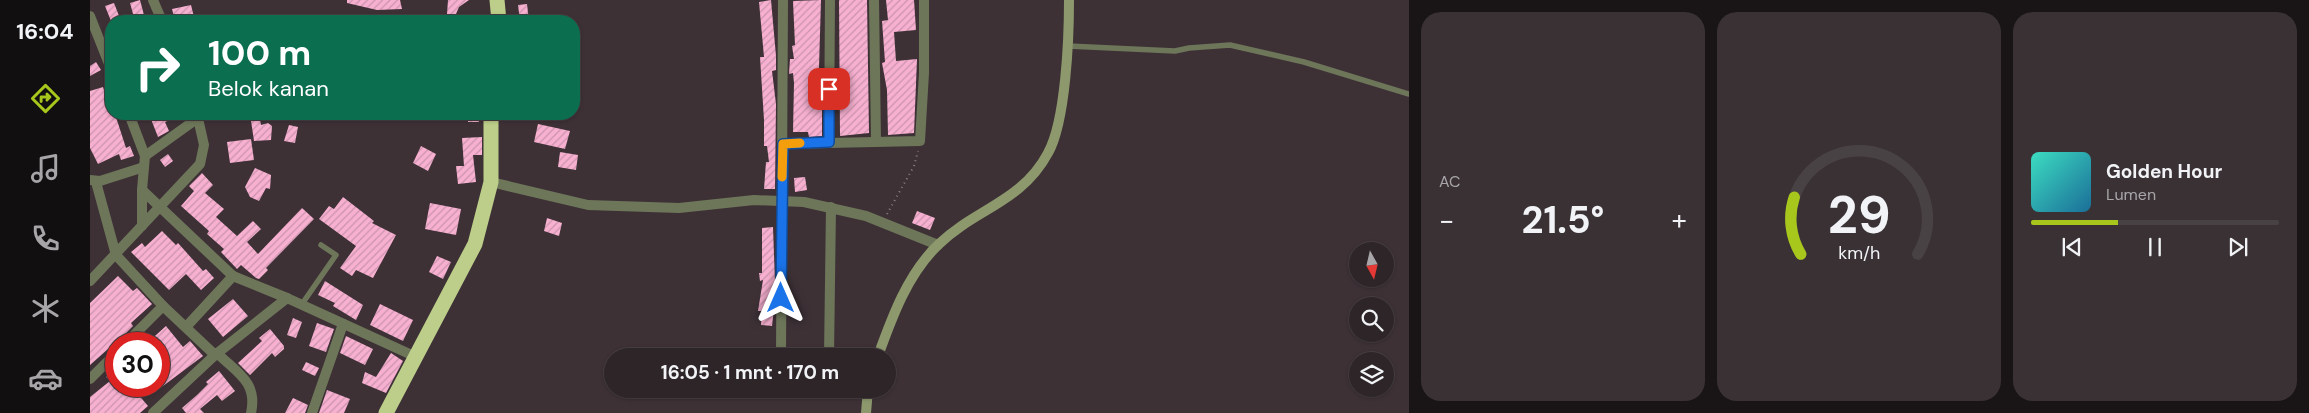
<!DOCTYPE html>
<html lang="id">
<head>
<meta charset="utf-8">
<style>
  body { margin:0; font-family:"DM Sans",sans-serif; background:#3a3134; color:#f1f3f6; height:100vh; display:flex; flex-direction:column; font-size:19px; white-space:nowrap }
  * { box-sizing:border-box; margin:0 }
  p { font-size:16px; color:#a7a5a8 }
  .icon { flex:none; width:28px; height:28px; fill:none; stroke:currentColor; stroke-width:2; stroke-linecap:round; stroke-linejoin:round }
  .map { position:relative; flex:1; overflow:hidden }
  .details { display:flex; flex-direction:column; gap:12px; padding:12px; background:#191416; width:900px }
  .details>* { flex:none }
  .guide { position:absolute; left:15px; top:15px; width:475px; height:105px; border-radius:20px; box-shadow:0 1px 4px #0004,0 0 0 1px #494245; background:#0b6e4f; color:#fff; overflow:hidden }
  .needle { width:32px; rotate:172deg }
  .controls { position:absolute; left:1259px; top:242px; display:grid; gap:10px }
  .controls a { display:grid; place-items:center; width:45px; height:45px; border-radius:50%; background:#2e2528; box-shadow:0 1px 4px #0004,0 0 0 1px #494245; font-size:25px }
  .speed { position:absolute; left:15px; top:332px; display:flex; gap:10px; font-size:25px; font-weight:700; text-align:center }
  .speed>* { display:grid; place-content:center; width:65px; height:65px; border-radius:50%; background:#2e2528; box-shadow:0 1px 4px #0004,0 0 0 1px #494245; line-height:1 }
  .speed .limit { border:8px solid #d22; background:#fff; color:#111 }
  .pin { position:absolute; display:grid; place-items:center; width:42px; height:42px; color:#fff; margin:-21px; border-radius:10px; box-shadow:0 2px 8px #0006 }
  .me { position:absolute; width:55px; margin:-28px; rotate:0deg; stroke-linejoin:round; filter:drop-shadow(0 0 4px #0008) }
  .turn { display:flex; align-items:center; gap:18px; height:105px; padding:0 20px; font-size:22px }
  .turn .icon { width:65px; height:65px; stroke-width:2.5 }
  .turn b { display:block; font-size:35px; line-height:42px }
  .big { font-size:38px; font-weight:700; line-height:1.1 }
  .details .widget { flex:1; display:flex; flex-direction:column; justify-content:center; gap:8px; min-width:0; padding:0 18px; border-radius:20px; background:#3a3134 }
  .details .dial { align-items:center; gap:0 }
  .dial svg { height:130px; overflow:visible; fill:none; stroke:#494245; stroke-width:7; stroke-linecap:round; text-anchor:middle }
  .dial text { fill:#f1f3f6; stroke:none }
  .song { display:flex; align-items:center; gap:15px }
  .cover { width:60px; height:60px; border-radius:8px; background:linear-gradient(135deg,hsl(170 70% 55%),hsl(200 70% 35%)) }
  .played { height:5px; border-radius:2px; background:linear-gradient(90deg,#a8c71c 35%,#494245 35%) }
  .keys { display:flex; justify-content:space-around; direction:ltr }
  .heat { display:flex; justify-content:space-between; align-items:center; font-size:28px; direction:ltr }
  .details .tiles { flex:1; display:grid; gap:12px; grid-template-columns:repeat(3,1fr) }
  .trip { position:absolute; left:514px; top:348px; width:292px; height:50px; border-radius:25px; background:#2e2528; box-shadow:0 1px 4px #0004,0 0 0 1px #494245; font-weight:700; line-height:50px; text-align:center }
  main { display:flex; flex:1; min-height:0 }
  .menu { display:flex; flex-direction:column; width:90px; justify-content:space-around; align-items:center; background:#120f10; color:#a7a5a8 }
  .menu .icon { width:35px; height:35px }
  .menu .on { color:#a8c71c }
  .menu b { font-size:22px; color:#f1f3f6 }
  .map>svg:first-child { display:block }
</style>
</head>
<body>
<main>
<nav class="menu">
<b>16:04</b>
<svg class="icon on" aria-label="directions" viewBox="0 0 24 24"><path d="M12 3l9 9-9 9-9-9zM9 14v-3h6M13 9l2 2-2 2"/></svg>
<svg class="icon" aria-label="music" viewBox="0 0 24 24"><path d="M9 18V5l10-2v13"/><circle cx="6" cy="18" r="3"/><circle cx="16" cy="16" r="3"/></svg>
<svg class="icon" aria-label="phone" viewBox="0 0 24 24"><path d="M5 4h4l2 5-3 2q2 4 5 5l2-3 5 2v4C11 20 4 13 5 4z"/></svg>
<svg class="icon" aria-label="climate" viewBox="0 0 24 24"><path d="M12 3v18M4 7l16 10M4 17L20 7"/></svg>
<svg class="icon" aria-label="car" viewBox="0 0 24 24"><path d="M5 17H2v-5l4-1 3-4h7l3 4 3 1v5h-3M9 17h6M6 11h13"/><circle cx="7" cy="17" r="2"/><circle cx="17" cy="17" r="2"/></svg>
</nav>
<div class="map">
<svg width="1319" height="413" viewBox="0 0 1319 413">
  <defs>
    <pattern id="building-hatch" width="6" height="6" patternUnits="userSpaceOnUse" patternTransform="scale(1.25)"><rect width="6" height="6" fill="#f8b0d1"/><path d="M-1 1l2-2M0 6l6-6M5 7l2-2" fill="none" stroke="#ca94ad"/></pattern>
  </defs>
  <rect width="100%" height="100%" fill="#3d3136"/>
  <g fill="url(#building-hatch)">
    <polygon points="50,0 54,15 56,21 45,21 40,3"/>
    <polygon points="257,0 310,0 312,9 287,10 257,3"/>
    <polygon points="358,0 379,0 369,7 366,14 357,14"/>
    <polygon points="681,0 686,56 686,70 682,71 686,104 685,189 674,189 676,162 679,162 677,146 674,146 674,120 670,57 674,57 669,2"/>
    <polygon points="731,0 729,67 732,94 732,136 719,137 718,132 703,132 704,83 703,73 699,74 700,59 704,59 702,46 705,45 703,1"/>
    <polygon points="749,0 777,0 779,133 750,136"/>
    <polygon points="796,0 824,0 826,30 804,32 806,61 827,59 824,133 798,135 797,90 792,63 795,62 792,21 798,20"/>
    <polygon points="24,3 31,21 21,21 15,6"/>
    <polygon points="437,4 439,21 430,21 428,5"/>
    <polygon points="101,5 105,21 85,21 82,9"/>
    <polygon points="6,62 11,70 0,76 0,66"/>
    <polygon points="13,87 21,114 25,114 36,148 40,146 44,156 31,160 29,154 8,164 0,148 0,91"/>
    <polygon points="59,114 94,114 75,122 79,131 68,137"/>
    <polygon points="160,114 169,114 171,125 178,123 182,126 181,140 164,141"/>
    <rect x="378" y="114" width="11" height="8"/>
    <polygon points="448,124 480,131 475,149 444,142"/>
    <polygon points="199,125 208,127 205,143 194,141"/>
    <polygon points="392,137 392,155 383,155 386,182 368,184 366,166 374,166 372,138"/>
    <polygon points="161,139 164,160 140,163 137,142"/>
    <polygon points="331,146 346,154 338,171 323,163"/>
    <polygon points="470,152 488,155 486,170 468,167"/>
    <polygon points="78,154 83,161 75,167 70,160"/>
    <polygon points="165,168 181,175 180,189 176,188 169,201 160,197 155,187"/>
    <polygon points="112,173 123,185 115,193 134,209 126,217 147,236 163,221 171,229 157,242 168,254 212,208 224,219 176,268 178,270 169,279 166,278 151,265 147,269 131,252 134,249 117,234 119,231 91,206 104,191 99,186"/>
    <polygon points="715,177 717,190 705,192 704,178"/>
    <polygon points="253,197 284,221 282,223 306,235 283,278 266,270 262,276 250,268 266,246 229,219 239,206 244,209"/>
    <polygon points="340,203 371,209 366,235 335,229"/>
    <polygon points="827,211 845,218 840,230 822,223"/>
    <polygon points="457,218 472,223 469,236 454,231"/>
    <polygon points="683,227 685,282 682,302 684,302 684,309 682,326 671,325 672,311 668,311 673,280 670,281 669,273 672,273 672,228"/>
    <polygon points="72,231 86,245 88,243 113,271 116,269 124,278 111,290 96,274 79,290 41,252 52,243 55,247"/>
    <polygon points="347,256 361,262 353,279 339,272"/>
    <polygon points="28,276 43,291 47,288 62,304 41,323 43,326 35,334 0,365 0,303"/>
    <polygon points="235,281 273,305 266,320 243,306 245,303 228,295"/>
    <polygon points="143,299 158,316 133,337 118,319"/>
    <polygon points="290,304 323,320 313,341 280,325"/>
    <polygon points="203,318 212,322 206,338 197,335"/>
    <polygon points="227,323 244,329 236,352 219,346"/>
    <polygon points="76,326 93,347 100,341 113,356 69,389 69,344 56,344"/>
    <polygon points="180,329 194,346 194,349 185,357 182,353 160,375 148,363 172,341 169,338"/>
    <polygon points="256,336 283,349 275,365 250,353"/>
    <polygon points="301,353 313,361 296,393 272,383 275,372 286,377"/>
    <polygon points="216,362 229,368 225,376 212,370"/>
    <polygon points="26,368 26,386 41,386 58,406 50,413 0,413 0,397 20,381 16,377"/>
    <polygon points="129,371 145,391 132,401 127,395 110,409 114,413 96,413 92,408 107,395 118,384 116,382"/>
    <polygon points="237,390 260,399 254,413 229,413"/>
    <polygon points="203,398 218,405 215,413 195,413"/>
  </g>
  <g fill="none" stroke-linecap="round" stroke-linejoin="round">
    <polyline stroke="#8a8085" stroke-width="2" stroke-dasharray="1 4" stroke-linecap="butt" points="797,214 824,166 828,151"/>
    <g stroke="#6e765a" stroke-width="5.5">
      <polyline points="978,46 1085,51 1099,48 1140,45 1214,62 1319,94"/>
      <polyline points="212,304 246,255 231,245"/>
    </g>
    <g stroke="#6e765a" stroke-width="10">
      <polyline points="63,0 72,21"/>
      <polyline points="784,0 786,142"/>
      <polyline points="0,16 21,69"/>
      <polyline points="39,114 55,156"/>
      <polyline points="739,142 740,0"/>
      <polyline points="693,144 830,141 834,73 834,0"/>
      <polyline points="0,180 10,181 54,167"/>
      <polyline points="6,182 26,255 73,306"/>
      <polyline points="401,182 498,205 589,208 664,200 714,202 776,216 848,245"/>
      <polyline points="52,190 143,276"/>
      <polyline points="52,226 52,190 55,156 108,118"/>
      <polyline points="0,281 110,164 114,145 107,114"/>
      <polyline points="96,327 143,276 197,298"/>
      <polyline points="35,344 73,306 125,355"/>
      <path d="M127,353C147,373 168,382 161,413"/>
      <polyline points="691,356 693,0"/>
      <polyline points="739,356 741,207"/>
      <polyline points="0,379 26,353"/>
      <polyline points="63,413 125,355 197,298 324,356"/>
      <polyline points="222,413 253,324"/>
    </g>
    <g stroke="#8d996d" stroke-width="10">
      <path d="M788,356C802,317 818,273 849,244C885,209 932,202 958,153C976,121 979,37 979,0"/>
      <polyline points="776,413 778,389"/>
    </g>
    <g stroke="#bcce89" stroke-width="15">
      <polyline points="407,0 409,21"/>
      <polyline points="296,413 385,244 401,182 401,114"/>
    </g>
  </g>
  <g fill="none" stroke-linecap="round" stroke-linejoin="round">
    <defs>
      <polyline id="route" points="691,298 693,144 739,142 739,89"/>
    </defs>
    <use href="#route" stroke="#114b97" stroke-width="12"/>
    <use href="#route" stroke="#1a73e8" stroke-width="9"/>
    <polyline stroke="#f59e0b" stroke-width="9" points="692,177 693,144 710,143"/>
  </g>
</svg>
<div class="controls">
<a><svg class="needle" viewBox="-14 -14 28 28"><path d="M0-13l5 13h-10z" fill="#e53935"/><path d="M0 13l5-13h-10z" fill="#a7a5a8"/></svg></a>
<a><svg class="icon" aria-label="search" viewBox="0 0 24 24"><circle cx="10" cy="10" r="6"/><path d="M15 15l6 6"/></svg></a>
<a><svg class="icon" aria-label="layers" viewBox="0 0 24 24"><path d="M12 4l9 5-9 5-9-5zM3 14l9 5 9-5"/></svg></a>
</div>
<div class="speed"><div class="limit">30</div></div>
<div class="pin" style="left:739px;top:89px;background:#d93025"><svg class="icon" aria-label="arrive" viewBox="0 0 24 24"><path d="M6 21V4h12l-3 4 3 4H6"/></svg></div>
<svg class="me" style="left:691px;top:298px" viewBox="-20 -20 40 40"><path d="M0-17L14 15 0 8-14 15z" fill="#1a73e8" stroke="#fff" stroke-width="4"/></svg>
<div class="trip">16:05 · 1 mnt · 170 m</div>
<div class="guide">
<div class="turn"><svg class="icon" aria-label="right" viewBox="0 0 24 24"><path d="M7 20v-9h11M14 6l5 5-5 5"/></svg><div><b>100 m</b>Belok kanan</div></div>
</div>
</div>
<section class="details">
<div class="tiles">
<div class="widget"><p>AC</p>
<div class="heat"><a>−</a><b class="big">21.5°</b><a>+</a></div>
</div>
<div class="widget dial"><svg viewBox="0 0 100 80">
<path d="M14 69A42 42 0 1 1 86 69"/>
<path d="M14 69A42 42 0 0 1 10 34" stroke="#a8c71c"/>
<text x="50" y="56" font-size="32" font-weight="700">29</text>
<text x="50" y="72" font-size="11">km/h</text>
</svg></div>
<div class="widget">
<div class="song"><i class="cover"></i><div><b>Golden Hour</b><p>Lumen</p></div></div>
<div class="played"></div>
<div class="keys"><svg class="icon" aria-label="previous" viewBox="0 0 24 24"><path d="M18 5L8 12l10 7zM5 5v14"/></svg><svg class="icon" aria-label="pause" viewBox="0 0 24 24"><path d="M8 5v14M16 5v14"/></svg><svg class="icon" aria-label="next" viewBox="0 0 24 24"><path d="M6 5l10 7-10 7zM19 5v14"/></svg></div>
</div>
</div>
</section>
</main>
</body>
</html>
